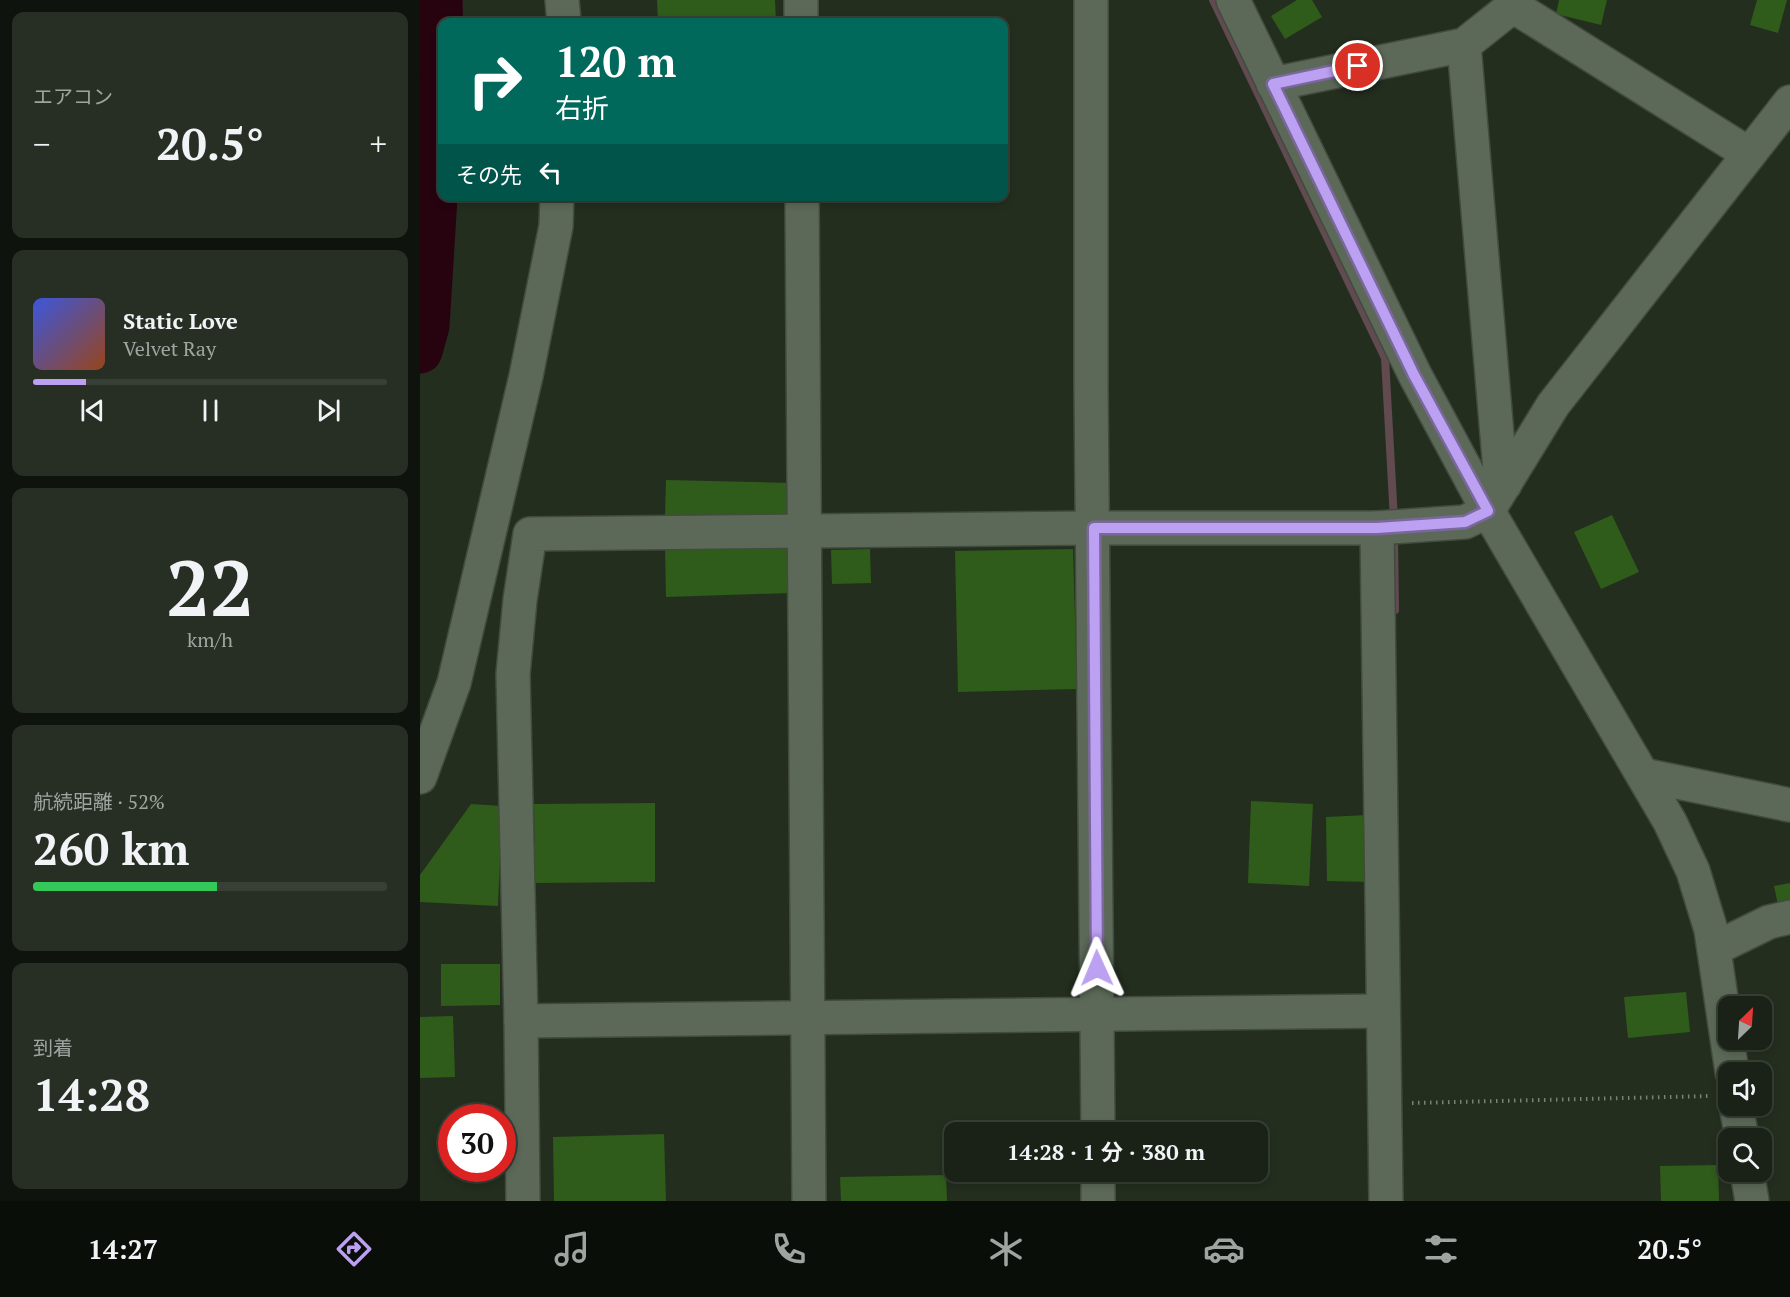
<!DOCTYPE html>
<html lang="ja">
<head>
<meta charset="utf-8">
<style>
  body { margin:0; font-family:"PT Serif","Noto Sans JP",serif; background:#272f24; color:#f1f3f6; height:100vh; display:flex; flex-direction:column; font-size:22px; white-space:nowrap }
  * { box-sizing:border-box; margin:0 }
  p { font-size:20px; color:#9fa4a1 }
  .icon { flex:none; width:33px; height:33px; fill:none; stroke:currentColor; stroke-width:2; stroke-linecap:round; stroke-linejoin:round }
  .map { position:relative; flex:1; overflow:hidden }
  .sheet { display:flex; flex-direction:column; gap:12px; padding:12px; background:#0e130d; width:420px }
  .sheet>* { flex:none }
  .banner { position:absolute; left:18px; top:18px; width:570px; height:183px; border-radius:12px; box-shadow:0 3px 9px #0003,0 0 0 2px #383f36; background:#00695c; color:#fff; overflow:hidden }
  .needle { width:39px; rotate:25deg }
  .tools { position:absolute; left:1298px; top:996px; display:grid; gap:12px }
  .tools a { display:grid; place-items:center; width:54px; height:54px; border-radius:12px; background:#1a2217; box-shadow:0 3px 9px #0003,0 0 0 2px #383f36; font-size:30px }
  .speed { position:absolute; left:18px; top:1104px; display:flex; gap:12px; font-size:30px; font-weight:700; text-align:center }
  .speed>* { display:grid; place-content:center; width:78px; height:78px; border-radius:50%; background:#1a2217; box-shadow:0 3px 9px #0003,0 0 0 2px #383f36; line-height:1 }
  .speed .limit { border:9px solid #d22; background:#fff; color:#111 }
  .pin { position:absolute; display:grid; place-items:center; width:51px; height:51px; color:#fff; margin:-26px; border:3px solid #fff; border-radius:50%; box-shadow:0 2px 6px #0007 }
  .me { position:absolute; width:66px; margin:-33px; rotate:359deg; stroke-linejoin:round; filter:drop-shadow(0 0 4px #0008) }
  .turn { display:flex; align-items:center; gap:21px; height:126px; padding:0 18px; font-size:27px }
  .turn .icon { width:78px; height:78px; stroke-width:2.5 }
  .turn b { display:block; font-size:42px; line-height:51px }
  .then { display:flex; align-items:center; height:57px; padding:0 18px; background:#0003; gap:12px; font-size:22px }
  .big { font-size:45px; font-weight:700; line-height:1.1 }
  .sheet .tile { flex:1; display:flex; flex-direction:column; justify-content:center; gap:9px; min-width:0; padding:0 21px; border-radius:12px; background:#272f24 }
  .sheet .dial { align-items:center; gap:0 }
  .dial b { font-size:78px; line-height:1 }
  .song { display:flex; align-items:center; gap:18px }
  .cover { width:72px; height:72px; border-radius:9px; background:linear-gradient(135deg,hsl(230 70% 55%),hsl(20 70% 35%)) }
  .played { height:6px; border-radius:3px; background:linear-gradient(90deg,#bca0f2 15%,#383f36 15%) }
  .keys { display:flex; justify-content:space-around; direction:ltr }
  .heat { display:flex; justify-content:space-between; align-items:center; font-size:33px; direction:ltr }
  .charge { height:9px; border-radius:4px; background:linear-gradient(90deg,#34c759 52%,#383f36 0) }
  .trip { position:absolute; left:524px; top:1122px; width:324px; height:60px; border-radius:12px; background:#1a2217; box-shadow:0 3px 9px #0003,0 0 0 2px #383f36; font-weight:700; line-height:60px; text-align:center }
  .tabs { display:flex; height:96px; justify-content:space-around; align-items:center; background:#0a0e09; color:#9fa4a1 }
  .tabs .icon { width:42px; height:42px }
  .tabs .on { color:#bca0f2 }
  .tabs b { font-size:27px; color:#f1f3f6 }
  main { display:flex; flex:1; min-height:0 }
  .map>svg:first-child { display:block }
</style>
</head>
<body>
<main>
<section class="sheet">
<div class="tile"><p>エアコン</p>
<div class="heat"><a>−</a><b class="big">20.5°</b><a>+</a></div>
</div>
<div class="tile">
<div class="song"><i class="cover"></i><div><b>Static Love</b><p>Velvet Ray</p></div></div>
<div class="played"></div>
<div class="keys"><svg class="icon" aria-label="previous" viewBox="0 0 24 24"><path d="M18 5L8 12l10 7zM5 5v14"/></svg><svg class="icon" aria-label="pause" viewBox="0 0 24 24"><path d="M8 5v14M16 5v14"/></svg><svg class="icon" aria-label="next" viewBox="0 0 24 24"><path d="M6 5l10 7-10 7zM19 5v14"/></svg></div>
</div>
<div class="tile dial"><b>22</b><p>km/h</p></div>
<div class="tile"><p>航続距離 · 52%</p><b class="big">260 km</b><div class="charge"></div></div>
<div class="tile"><p>到着</p><b class="big">14:28</b></div>
</section>
<div class="map">
<svg width="1370" height="1201" viewBox="0 0 1370 1201">
  <rect width="100%" height="100%" fill="#232e1f"/>
  <g fill="none" stroke-linecap="round" stroke-linejoin="round">
    <g stroke="#614a50" stroke-width="8">
      <polyline points="793,0 965,358 974,520"/>
      <polyline points="974,535 975,610"/>
    </g>
    <g stroke="#270310" stroke-width="45">
      <polyline points="20,0 22,76"/>
      <polyline points="0,351 7,326 22,84"/>
    </g>
  </g>
  <g fill="#2f5c1a">
    <polygon points="237,0 355,0 356,22 238,22"/>
    <polygon points="877,0 892,0 902,17 865,39 851,16"/>
    <polygon points="1139,0 1187,0 1181,25 1136,14"/>
    <polygon points="1337,0 1367,0 1358,33 1330,25"/>
    <polygon points="246,480 371,483 370,520 245,516"/>
    <polygon points="1192,515 1219,572 1181,589 1154,532"/>
    <polygon points="370,544 371,593 246,597 245,548"/>
    <polygon points="450,549 451,583 412,584 411,550"/>
    <polygon points="653,549 657,689 538,692 535,551"/>
    <polygon points="831,801 893,804 889,886 828,883"/>
    <polygon points="235,803 235,882 115,883 114,804"/>
    <polygon points="51,804 82,806 78,906 0,902 0,875"/>
    <polygon points="948,815 950,882 907,881 906,817"/>
    <polygon points="1370,883 1370,902 1358,905 1354,886"/>
    <polygon points="21,964 80,964 80,1005 21,1006"/>
    <polygon points="1266,992 1270,1032 1208,1038 1204,997"/>
    <polygon points="33,1016 35,1077 0,1078 0,1017"/>
    <polygon points="244,1134 246,1201 134,1201 133,1137"/>
    <polygon points="1298,1165 1299,1201 1241,1201 1240,1166"/>
    <polygon points="526,1175 527,1201 421,1201 420,1177"/>
  </g>
  <g fill="none" stroke-linecap="round" stroke-linejoin="round">
    <defs>
      <g id="minor">
        <polyline points="142,0 144,22"/>
        <polyline points="381,0 381,22"/>
        <polyline points="671,0 671,388 678,1132"/>
        <polyline points="813,0 995,375 1068,511 1250,822 1273,871 1291,930 1312,1072"/>
        <polyline points="1044,45 1080,470 1085,484"/>
        <polyline points="853,84 1044,45 1093,6 1329,154"/>
        <polyline points="382,196 389,1201"/>
        <polyline points="957,528 966,1201"/>
        <polyline points="1223,775 1370,805"/>
        <polyline points="0,777 34,683 106,376 136,226 137,196"/>
        <polyline points="1294,949 1349,922 1370,917"/>
        <polyline points="101,1021 963,1011"/>
        <polyline points="1316,1106 1322,1138"/>
        <polyline points="678,1172 678,1201"/>
        <polyline points="1327,1172 1332,1201"/>
        <polyline points="103,1201 101,1021 93,674 100,600 110,534 673,528 957,528 1045,522 1068,511 1133,405 1370,102"/>
      </g>
    </defs>
    <use href="#minor" stroke="#414b3e" stroke-width="36"/>
    <polyline stroke="#788275" stroke-width="4" stroke-dasharray="1.5 4.5" stroke-linecap="butt" points="992,1103 1291,1096"/>
    <use href="#minor" stroke="#5c6958" stroke-width="33"/>
  </g>
  <g fill="none" stroke-linecap="round" stroke-linejoin="round">
    <defs>
      <polyline id="route" points="677,968 674,528 957,528 1045,522 1068,511 994,375 853,84 938,66"/>
    </defs>
    <use href="#route" stroke="#7a689d" stroke-width="15"/>
    <use href="#route" stroke="#bca0f2" stroke-width="10"/>
  </g>
</svg>
<div class="tools">
<a><svg class="needle" viewBox="-14 -14 28 28"><path d="M0-13l5 13h-10z" fill="#e53935"/><path d="M0 13l5-13h-10z" fill="#9fa4a1"/></svg></a>
<a><svg class="icon" aria-label="sound" viewBox="0 0 24 24"><path d="M4 9h4l5-4v14l-5-4H4zM17 9q2 3 0 6"/></svg></a>
<a><svg class="icon" aria-label="search" viewBox="0 0 24 24"><circle cx="10" cy="10" r="6"/><path d="M15 15l6 6"/></svg></a>
</div>
<div class="speed"><div class="limit">30</div></div>
<div class="pin" style="left:938px;top:66px;background:#d93025"><svg class="icon" aria-label="arrive" viewBox="0 0 24 24"><path d="M6 21V4h12l-3 4 3 4H6"/></svg></div>
<svg class="me" style="left:677px;top:968px" viewBox="-20 -20 40 40"><path d="M0-17L14 15 0 8-14 15z" fill="#bca0f2" stroke="#fff" stroke-width="4"/></svg>
<div class="trip">14:28 · 1 分 · 380 m</div>
<div class="banner">
<div class="turn"><svg class="icon" aria-label="right" viewBox="0 0 24 24"><path d="M7 20v-9h11M14 6l5 5-5 5"/></svg><div><b>120 m</b>右折</div></div>
<div class="then">その先<svg class="icon" aria-label="left" viewBox="0 0 24 24"><path d="M17 20v-9H6M10 6l-5 5 5 5"/></svg></div>
</div>
</div>
</main>
<nav class="tabs">
<b>14:27</b>
<svg class="icon on" aria-label="directions" viewBox="0 0 24 24"><path d="M12 3l9 9-9 9-9-9zM9 14v-3h6M13 9l2 2-2 2"/></svg>
<svg class="icon" aria-label="music" viewBox="0 0 24 24"><path d="M9 18V5l10-2v13"/><circle cx="6" cy="18" r="3"/><circle cx="16" cy="16" r="3"/></svg>
<svg class="icon" aria-label="phone" viewBox="0 0 24 24"><path d="M5 4h4l2 5-3 2q2 4 5 5l2-3 5 2v4C11 20 4 13 5 4z"/></svg>
<svg class="icon" aria-label="climate" viewBox="0 0 24 24"><path d="M12 3v18M4 7l16 10M4 17L20 7"/></svg>
<svg class="icon" aria-label="car" viewBox="0 0 24 24"><path d="M5 17H2v-5l4-1 3-4h7l3 4 3 1v5h-3M9 17h6M6 11h13"/><circle cx="7" cy="17" r="2"/><circle cx="17" cy="17" r="2"/></svg>
<svg class="icon" aria-label="filters" viewBox="0 0 24 24"><path d="M4 7h16M4 17h16"/><circle cx="9" cy="7" r="2"/><circle cx="15" cy="17" r="2"/></svg>
<b>20.5°</b>
</nav>
</body>
</html>
